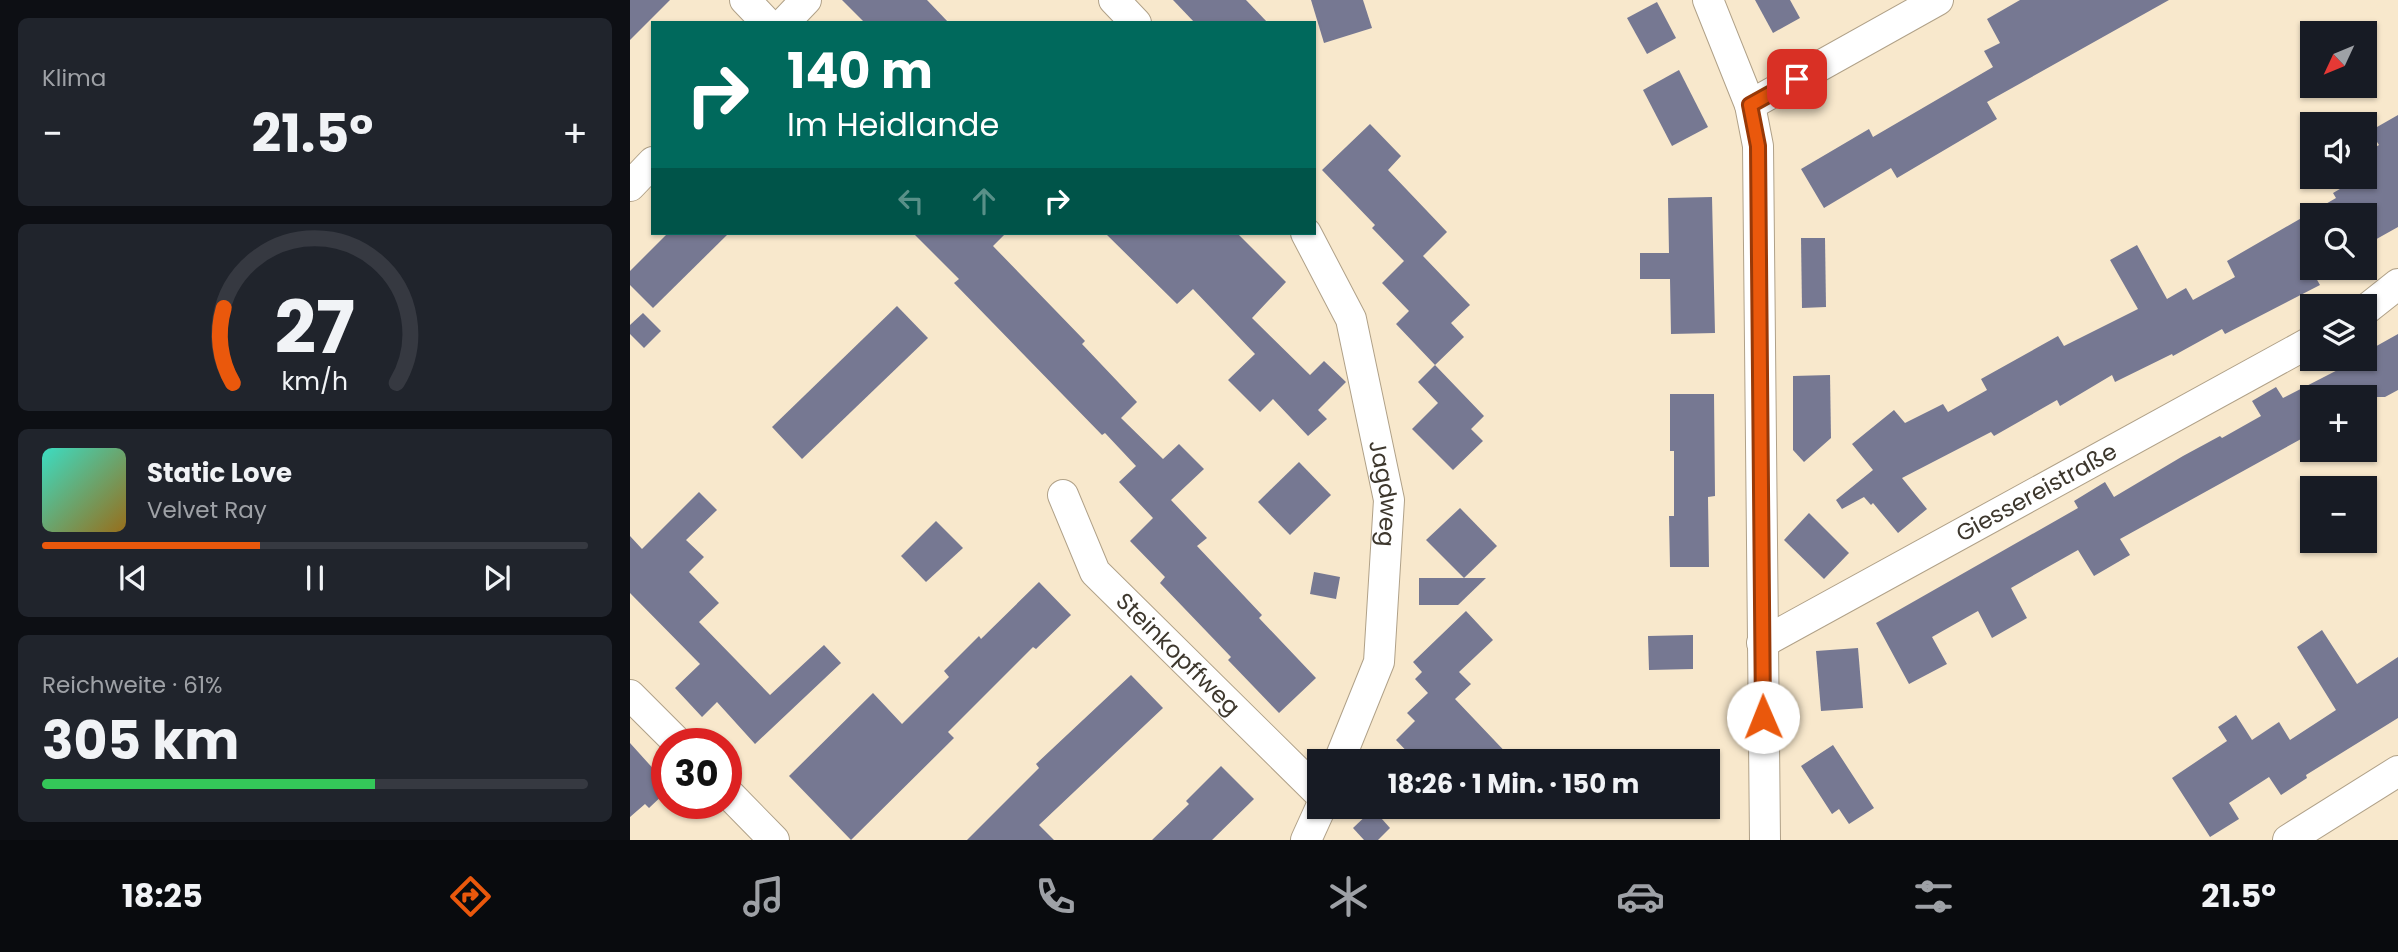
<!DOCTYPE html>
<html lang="de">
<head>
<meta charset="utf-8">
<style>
  body { margin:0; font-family:Poppins,sans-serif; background:#20242c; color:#f1f3f6; height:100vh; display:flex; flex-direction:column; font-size:26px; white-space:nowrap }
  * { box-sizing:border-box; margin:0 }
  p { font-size:23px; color:#9ea1a6 }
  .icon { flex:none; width:38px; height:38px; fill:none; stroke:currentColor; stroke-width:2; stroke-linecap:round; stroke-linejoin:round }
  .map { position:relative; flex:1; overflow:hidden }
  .details { display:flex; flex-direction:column; gap:18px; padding:18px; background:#0d0f14; width:630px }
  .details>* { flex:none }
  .top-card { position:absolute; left:21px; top:21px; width:665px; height:214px; border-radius:0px; box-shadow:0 2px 5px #0004; background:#00695c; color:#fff; overflow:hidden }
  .needle { width:46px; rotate:226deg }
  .buttons { position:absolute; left:1670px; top:21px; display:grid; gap:14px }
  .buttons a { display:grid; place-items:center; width:77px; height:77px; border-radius:0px; background:#171b24; box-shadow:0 2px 5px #0004; font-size:35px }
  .speed { position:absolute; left:21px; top:728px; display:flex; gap:14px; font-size:35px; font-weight:700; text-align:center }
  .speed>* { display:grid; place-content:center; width:91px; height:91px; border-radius:50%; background:#171b24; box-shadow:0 2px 5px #0004; line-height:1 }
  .speed .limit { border:10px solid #d22; background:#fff; color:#111 }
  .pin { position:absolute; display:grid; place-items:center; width:60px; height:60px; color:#fff; margin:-30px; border-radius:14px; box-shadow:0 4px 10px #0006 }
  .me { position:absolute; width:77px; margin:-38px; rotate:359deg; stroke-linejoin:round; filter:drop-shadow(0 0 5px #0008) }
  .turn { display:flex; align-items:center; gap:24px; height:147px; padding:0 21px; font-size:32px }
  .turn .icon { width:91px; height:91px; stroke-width:2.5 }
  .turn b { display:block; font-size:49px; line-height:60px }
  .lanes { display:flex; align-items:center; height:66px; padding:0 21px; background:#0003; justify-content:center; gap:35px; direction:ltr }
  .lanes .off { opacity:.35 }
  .big { font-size:52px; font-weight:700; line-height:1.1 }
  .details .tile { flex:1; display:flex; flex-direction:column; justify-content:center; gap:10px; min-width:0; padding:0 24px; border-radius:10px; background:#20242c }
  .details .dial { align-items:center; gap:0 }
  .dial svg { height:182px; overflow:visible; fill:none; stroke:#363941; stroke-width:7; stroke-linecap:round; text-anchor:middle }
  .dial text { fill:#f1f3f6; stroke:none }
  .song { display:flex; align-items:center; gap:21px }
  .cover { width:84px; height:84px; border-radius:10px; background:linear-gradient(135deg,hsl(170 70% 55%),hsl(40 70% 35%)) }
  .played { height:7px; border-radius:4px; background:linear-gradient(90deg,#ea580c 40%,#363941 40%) }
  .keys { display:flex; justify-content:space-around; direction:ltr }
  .heat { display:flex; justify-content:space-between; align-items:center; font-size:38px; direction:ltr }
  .charge { height:10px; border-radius:5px; background:linear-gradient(90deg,#34c759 61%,#363941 0) }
  .trip { position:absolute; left:677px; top:749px; width:413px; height:70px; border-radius:0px; background:#171b24; box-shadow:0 2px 5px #0004; font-weight:700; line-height:70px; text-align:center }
  .menu { display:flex; height:112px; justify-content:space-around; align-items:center; background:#090b0e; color:#9ea1a6 }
  .menu .icon { width:49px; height:49px }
  .menu .current { color:#ea580c }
  .menu b { font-size:32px; color:#f1f3f6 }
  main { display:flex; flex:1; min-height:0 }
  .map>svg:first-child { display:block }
</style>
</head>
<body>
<main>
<section class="details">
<div class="tile"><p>Klima</p>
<div class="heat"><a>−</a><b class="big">21.5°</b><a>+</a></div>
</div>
<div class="tile dial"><svg viewBox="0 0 100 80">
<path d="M14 69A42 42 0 1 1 86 69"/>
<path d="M14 69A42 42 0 0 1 10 36" stroke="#ea580c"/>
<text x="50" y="56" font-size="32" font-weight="700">27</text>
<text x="50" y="72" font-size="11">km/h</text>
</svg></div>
<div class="tile">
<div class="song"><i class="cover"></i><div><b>Static Love</b><p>Velvet Ray</p></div></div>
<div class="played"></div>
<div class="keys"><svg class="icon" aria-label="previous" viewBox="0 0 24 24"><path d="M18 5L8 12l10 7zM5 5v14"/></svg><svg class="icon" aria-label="pause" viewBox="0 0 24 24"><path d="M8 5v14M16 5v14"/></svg><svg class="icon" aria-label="next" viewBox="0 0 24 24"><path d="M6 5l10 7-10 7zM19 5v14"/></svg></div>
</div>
<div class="tile"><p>Reichweite · 61%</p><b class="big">305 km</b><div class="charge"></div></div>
</section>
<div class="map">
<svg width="1768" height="840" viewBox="0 0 1768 840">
  <rect width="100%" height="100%" fill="#f8e8cc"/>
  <g fill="#767892">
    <polygon points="0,0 40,0 0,40"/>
    <polygon points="212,0 297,0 319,23 235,23"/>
    <polygon points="543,0 616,0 638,23 565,23"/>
    <polygon points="681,0 733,0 742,28 694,43"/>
    <polygon points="1125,0 1160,0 1170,18 1143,33"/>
    <polygon points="1390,0 1539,0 1357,102 1367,119 1267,178 1261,168 1194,208 1171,169 1239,129 1243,137 1363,67 1354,51 1370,43 1357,19"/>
    <polygon points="1027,2 1046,38 1017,54 997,18"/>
    <polygon points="1049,70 1078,127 1042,146 1013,90"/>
    <polygon points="1768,115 1768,227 1734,246 1734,215 1682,215 1682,271 1690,285 1595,334 1592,329 1543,356 1542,354 1485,382 1482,375 1430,406 1427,400 1364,436 1361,432 1272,478 1297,509 1268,533 1243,503 1241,505 1234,497 1212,509 1206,500 1243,470 1222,444 1264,410 1275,423 1313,404 1318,412 1357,390 1351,379 1428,336 1434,346 1508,309 1480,260 1507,245 1537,299 1556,288 1563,300 1605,277 1597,261 1706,198 1703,193 1746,168 1737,152 1749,145 1740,131"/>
    <polygon points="740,124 771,156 758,170 817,232 793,256 840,305 821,323 834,337 805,365 766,324 779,311 752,283 774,261 742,228 745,225 692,170"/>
    <polygon points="1082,197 1085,333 1041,334 1040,279 1010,279 1010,253 1039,253 1038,198"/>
    <polygon points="38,233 99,233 23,308 0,285 0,271"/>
    <polygon points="283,233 376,233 363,246 455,341 452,344 507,402 491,418 533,459 549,444 574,469 541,500 577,538 567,546 632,615 629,618 686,678 649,713 598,660 601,657 530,583 535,577 500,541 523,518 489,482 506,466 475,433 472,435 324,283 329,279"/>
    <polygon points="475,233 607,233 656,282 622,318 680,375 694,361 716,382 688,410 697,419 678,436 643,399 630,412 598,380 625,354 563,289 547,304"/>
    <polygon points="1171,238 1195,238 1196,307 1172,308"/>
    <polygon points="267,306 298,338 172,459 142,427"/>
    <polygon points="13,313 31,331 14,348 0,334 0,325"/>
    <polygon points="1768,334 1768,390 1755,397 1682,397 1682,433 1490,539 1500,555 1464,576 1448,550 1381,588 1397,618 1362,638 1348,611 1302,637 1317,664 1279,684 1246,623 1448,508 1444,501 1475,482 1484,497 1553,456 1590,436 1592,438 1631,416 1622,401 1646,387 1653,398 1729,359 1734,364 1734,353"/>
    <polygon points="805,365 854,416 841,429 853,441 823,470 782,429 808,403 788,382"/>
    <polygon points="1200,375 1201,438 1174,462 1163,450 1163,376"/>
    <polygon points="1040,394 1084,394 1085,496 1078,497 1079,567 1040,567 1039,516 1044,516 1044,451 1040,451"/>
    <polygon points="669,462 701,495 660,535 628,502"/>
    <polygon points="69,492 87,510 56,540 74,557 59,572 89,603 69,622 140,695 194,645 211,663 125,744 87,702 72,717 45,688 70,664 0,593 0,536 12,549"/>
    <polygon points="830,508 867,546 834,578 796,540"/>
    <polygon points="1179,513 1219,553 1194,579 1154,540"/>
    <polygon points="306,521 333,548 296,582 271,556"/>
    <polygon points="684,572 710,577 706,599 680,594"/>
    <polygon points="789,578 856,578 828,605 789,605"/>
    <polygon points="409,582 441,615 406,649 403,647 318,732 324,738 221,840 159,776 243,693 272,724 319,677 314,671 349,636 351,639"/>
    <polygon points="836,611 863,640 829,672 841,684 825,699 884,761 801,761 794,754 786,761 766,740 785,721 777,713 798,693 785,679 792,672 783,662"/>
    <polygon points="1692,630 1727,684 1768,657 1768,718 1676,775 1677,778 1651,795 1639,777 1599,803 1609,819 1580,837 1542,778 1597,741 1588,727 1606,715 1622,740 1649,722 1660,740 1706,710 1667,647"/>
    <polygon points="1063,635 1063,669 1019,670 1018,636"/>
    <polygon points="1228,648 1233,708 1191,711 1186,651"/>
    <polygon points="501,675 533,708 409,825 424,840 337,840 409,768 406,764"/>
    <polygon points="0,743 37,784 37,791 19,808 15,804 0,817"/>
    <polygon points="1203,745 1244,808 1219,824 1209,809 1202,814 1171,766"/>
    <polygon points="591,766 624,799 582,840 522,840 559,804 556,801"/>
    <polygon points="743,809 760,828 748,840 734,840 723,828"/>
  </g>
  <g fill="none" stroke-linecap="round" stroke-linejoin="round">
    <defs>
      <g id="minor">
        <polyline points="115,0 137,23"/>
        <polyline points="484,0 506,23"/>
        <polyline points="1078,0 1120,105 1128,146 1135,840"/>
        <polyline points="154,23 176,0"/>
        <polyline points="1120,105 1308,0"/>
        <polyline points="0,186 23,162"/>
        <path id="s1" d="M676,233L721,319L759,500L749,662L709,761"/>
        <polyline points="1734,311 1768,284"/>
        <path id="s2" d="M433,495L465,572L690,794"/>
        <path id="s3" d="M1132,643L1682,341"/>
        <polyline points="0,695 49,744"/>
        <polyline points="96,791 144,840"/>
        <polyline points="676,840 691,807"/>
        <polyline points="1658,840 1768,771"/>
      </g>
    </defs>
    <use href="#minor" stroke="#b0a188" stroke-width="32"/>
    <use href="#minor" stroke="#fff" stroke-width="30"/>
  </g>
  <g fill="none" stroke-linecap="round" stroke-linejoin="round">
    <defs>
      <polyline id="route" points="1133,717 1128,146 1120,105 1167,79"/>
    </defs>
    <use href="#route" stroke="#983908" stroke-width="18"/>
    <use href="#route" stroke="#ea580c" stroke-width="12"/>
  </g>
  <g text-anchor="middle" stroke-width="7" stroke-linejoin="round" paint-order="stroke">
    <g font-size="23" fill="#3d372d" stroke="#fdf6eb">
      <text dy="8" stroke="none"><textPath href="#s3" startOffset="313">Giessereistraße</textPath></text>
      <text dy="8" stroke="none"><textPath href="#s1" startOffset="275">Jagdweg</textPath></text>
      <text dy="8" stroke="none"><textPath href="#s2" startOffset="200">Steinkopffweg</textPath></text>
    </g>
  </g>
</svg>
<div class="buttons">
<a><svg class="needle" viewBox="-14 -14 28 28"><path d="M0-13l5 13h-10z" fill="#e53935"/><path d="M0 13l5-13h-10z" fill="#9ea1a6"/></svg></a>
<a><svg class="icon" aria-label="sound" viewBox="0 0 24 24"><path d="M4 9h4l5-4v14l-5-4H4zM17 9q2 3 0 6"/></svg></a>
<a><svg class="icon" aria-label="search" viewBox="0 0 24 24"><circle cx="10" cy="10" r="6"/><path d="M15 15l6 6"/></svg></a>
<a><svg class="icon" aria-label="layers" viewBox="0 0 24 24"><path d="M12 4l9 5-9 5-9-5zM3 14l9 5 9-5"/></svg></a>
<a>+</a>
<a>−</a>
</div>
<div class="speed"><div class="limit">30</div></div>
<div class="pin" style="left:1167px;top:79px;background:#d93025"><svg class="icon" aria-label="arrive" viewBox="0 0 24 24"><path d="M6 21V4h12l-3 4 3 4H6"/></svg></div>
<svg class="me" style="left:1133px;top:717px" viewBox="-20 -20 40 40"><circle r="19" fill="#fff"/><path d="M0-13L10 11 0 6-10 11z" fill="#ea580c"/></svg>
<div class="trip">18:26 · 1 Min. · 150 m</div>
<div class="top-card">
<div class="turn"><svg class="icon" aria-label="right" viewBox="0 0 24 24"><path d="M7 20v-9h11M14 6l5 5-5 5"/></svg><div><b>140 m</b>Im Heidlande</div></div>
<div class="lanes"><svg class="icon off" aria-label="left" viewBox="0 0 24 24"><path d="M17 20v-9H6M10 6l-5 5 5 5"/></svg><svg class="icon off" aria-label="ahead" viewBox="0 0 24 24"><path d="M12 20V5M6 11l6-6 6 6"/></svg><svg class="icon" aria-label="right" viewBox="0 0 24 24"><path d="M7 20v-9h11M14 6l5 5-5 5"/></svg></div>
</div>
</div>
</main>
<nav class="menu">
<b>18:25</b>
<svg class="icon current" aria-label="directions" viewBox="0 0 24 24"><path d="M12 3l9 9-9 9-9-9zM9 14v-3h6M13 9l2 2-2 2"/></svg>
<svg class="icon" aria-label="music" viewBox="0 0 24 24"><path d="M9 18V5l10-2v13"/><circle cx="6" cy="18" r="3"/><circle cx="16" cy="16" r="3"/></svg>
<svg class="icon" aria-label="phone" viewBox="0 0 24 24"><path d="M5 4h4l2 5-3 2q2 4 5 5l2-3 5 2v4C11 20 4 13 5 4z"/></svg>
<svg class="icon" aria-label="climate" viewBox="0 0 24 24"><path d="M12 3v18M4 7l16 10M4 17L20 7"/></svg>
<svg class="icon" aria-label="car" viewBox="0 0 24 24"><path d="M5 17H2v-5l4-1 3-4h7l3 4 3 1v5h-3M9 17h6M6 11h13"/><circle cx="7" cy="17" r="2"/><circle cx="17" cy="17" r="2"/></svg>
<svg class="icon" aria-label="filters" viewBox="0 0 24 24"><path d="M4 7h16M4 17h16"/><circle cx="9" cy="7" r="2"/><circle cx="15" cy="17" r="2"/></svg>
<b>21.5°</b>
</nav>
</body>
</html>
